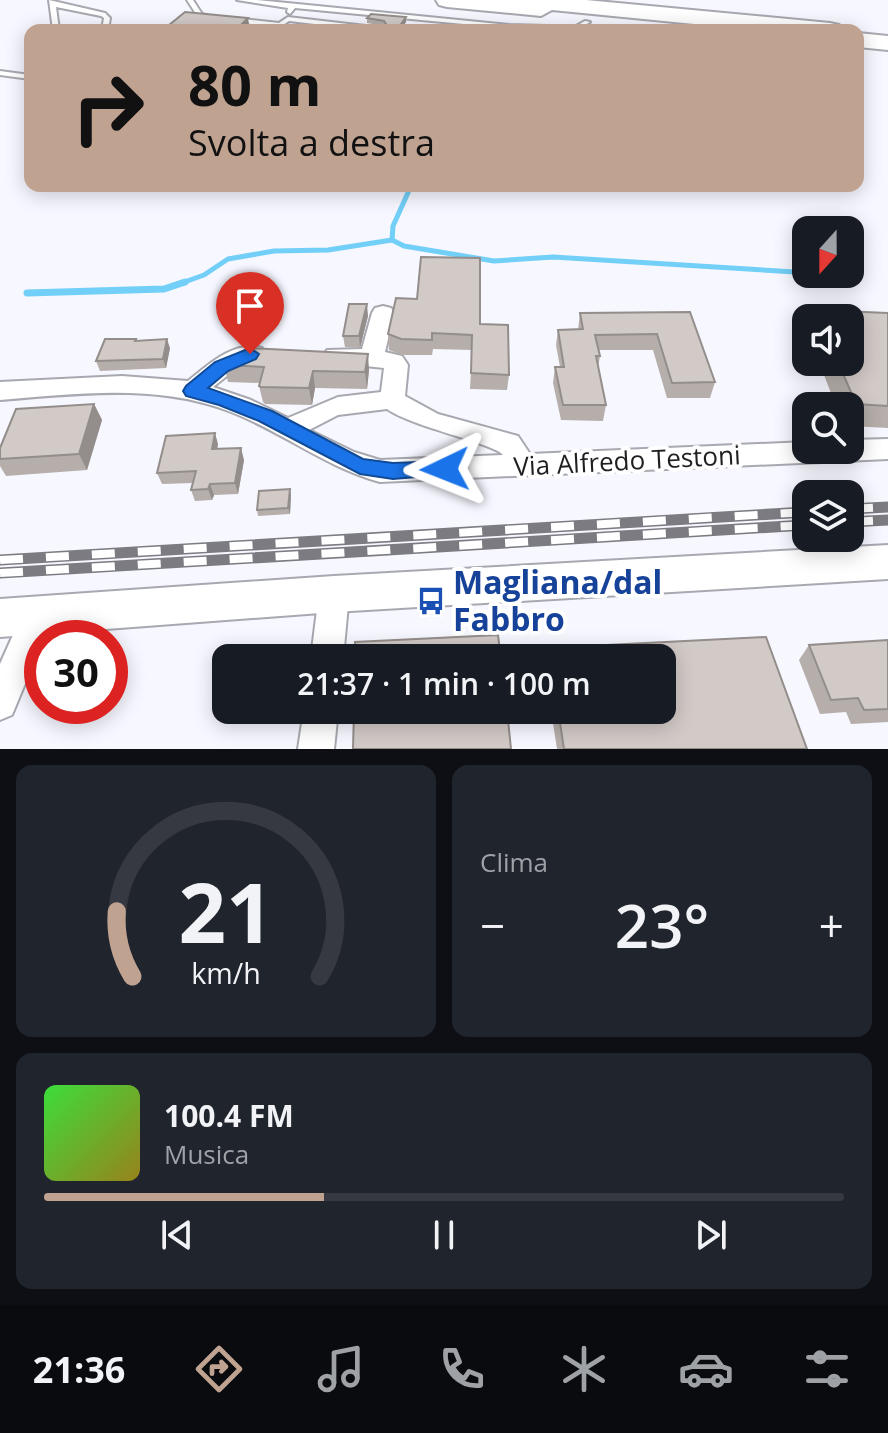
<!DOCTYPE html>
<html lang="it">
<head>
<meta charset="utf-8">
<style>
  body { margin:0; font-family:"Open Sans",sans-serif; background:#20242c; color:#f1f3f6; height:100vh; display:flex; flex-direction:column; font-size:30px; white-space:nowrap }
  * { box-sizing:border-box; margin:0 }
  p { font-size:26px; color:#9ea1a6 }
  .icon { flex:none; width:44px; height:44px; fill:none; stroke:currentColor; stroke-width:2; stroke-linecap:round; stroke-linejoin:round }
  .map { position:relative; height:749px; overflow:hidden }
  .details { display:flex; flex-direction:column; gap:16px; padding:16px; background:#0d0f14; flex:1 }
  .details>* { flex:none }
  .banner { position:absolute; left:24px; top:24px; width:840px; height:168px; border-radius:16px; box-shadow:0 4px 20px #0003; background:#c0a291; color:#111; overflow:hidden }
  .needle { width:52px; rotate:201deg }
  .fabs { position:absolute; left:792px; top:216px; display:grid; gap:16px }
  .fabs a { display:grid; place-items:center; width:72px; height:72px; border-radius:16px; background:#171b24; box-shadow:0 4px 20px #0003; font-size:40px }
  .speed { position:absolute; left:24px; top:620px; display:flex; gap:16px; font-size:40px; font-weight:700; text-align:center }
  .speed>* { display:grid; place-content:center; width:104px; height:104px; border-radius:50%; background:#171b24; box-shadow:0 4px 20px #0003; line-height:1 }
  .speed .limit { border:12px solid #d22; background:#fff; color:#111 }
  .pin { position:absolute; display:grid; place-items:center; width:68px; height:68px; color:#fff; margin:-82px -34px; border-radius:50% 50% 50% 0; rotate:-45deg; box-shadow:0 0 8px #0007 }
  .pin .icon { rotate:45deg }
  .me { position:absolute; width:88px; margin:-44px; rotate:268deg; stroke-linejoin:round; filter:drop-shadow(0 0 6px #0008) }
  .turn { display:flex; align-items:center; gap:28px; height:168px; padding:0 32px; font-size:36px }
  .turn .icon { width:104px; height:104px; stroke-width:2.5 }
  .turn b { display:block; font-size:56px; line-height:68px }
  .big { font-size:60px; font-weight:600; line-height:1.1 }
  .details .widget { flex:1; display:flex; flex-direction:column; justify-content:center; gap:12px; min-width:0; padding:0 28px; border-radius:16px; background:#20242c }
  .details .dial { align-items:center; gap:0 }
  .dial svg { height:208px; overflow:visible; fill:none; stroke:#363941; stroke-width:7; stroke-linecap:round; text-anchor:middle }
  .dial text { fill:#f1f3f6; stroke:none }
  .song { display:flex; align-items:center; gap:24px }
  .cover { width:96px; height:96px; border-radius:12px; background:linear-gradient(135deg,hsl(120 70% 55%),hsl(50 70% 35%)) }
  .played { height:8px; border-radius:4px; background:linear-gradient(90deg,#c0a291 35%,#363941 35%) }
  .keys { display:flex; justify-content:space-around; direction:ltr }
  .heat { display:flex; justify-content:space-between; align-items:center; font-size:44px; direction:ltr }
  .details .tiles { flex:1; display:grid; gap:16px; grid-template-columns:1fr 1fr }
  .widget:last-child { grid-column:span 2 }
  .trip { position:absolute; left:212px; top:644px; width:464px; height:80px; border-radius:16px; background:#171b24; box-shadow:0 4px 20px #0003; font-weight:600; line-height:80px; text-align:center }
  .dock { display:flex; height:128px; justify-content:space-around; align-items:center; background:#090b0e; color:#9ea1a6 }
  .dock .icon { width:56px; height:56px }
  .dock .selected { color:#c0a291 }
  .dock b { font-size:36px; color:#f1f3f6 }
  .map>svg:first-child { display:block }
</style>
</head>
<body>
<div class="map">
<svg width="888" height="749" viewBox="0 0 888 749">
  <rect width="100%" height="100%" fill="#f6f7ff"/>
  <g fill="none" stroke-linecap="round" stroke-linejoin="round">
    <g stroke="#72cff7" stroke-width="5">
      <polyline points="411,186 393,226 392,240 404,246 494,261 553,257 795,272"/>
      <polyline points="179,284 204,275 228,259 274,251 328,250 392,240"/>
    </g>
    <polyline stroke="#72cff7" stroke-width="7" points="27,293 164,289 185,282"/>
    <defs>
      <g id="lane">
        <polygon points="49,0 105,13 110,18 108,30 102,30 104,18 101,16 56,7 59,30 53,30"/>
        <polygon points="187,0 193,0 202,14 213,17 210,19 198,17"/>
        <polygon points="237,0 257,0 509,25 547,26 550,28 547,30 498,29 495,27 295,8 290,14 287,12 288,8"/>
        <polygon points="288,17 383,28 386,30 365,30 289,21 280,27 232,22 229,20 232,18 279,23"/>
        <polygon points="585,21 590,22 577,30 569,30"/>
        <polygon points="0,71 30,75 30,79 0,75"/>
      </g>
      <g id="street">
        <path d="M383,306L391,308L394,313L385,352L402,356L408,365L405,396L438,414L518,436L530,454L806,442V450H850V440L888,439V459L380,482C325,467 283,432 231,412C157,383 77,394 0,400V382L122,376L188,381C208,365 234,340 262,348L266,354L262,360L237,368L213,387L251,400L288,418L338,397L381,392L384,368L327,362L323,356L327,350L362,349L372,313L375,308ZM387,409C412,427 496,444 503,455L380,460L354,452L309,430L338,415Z"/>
        <polygon points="334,580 345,584 349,594 343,658 311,658 319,594 323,584"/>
        <polygon points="37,602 48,606 53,616 12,715 0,720 0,664 26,606"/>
        <polygon points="304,710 338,710 334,749 298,749"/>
      </g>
      <polygon id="secondary" points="888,545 888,579 334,612 0,637 0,599 334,576"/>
      <g id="highway">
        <polygon points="436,0 586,0 830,23 839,25 842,30 755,30 552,10 541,16 447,7 439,5"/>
        <polygon points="858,33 888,36 888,50 858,47"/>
      </g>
    </defs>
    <use href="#lane" stroke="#a8a9b0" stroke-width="4"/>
    <use href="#street" stroke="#a8a9b0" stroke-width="4"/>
    <use href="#secondary" stroke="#a8a9b0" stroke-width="4"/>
    <use href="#highway" stroke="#a8a9b0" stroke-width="4"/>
    <use href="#lane" fill="#fff" fill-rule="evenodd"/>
    <use href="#street" fill="#fff" fill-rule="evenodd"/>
    <use href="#secondary" fill="#fff" fill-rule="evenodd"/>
    <use href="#highway" fill="#fff" fill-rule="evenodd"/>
    <defs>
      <g id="rail">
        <polyline points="850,509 888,507"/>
        <polyline points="850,522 888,520"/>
        <polyline points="0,560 806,512"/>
        <polyline points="0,573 806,525"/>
      </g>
    </defs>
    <use href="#rail" stroke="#7b7b81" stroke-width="11"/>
    <use href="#rail" stroke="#fff" stroke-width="8" stroke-dasharray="23" stroke-linecap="butt"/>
  </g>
  <g fill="#b5aeab">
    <polygon points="406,17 406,22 400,30 358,30 386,27 385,26 367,23 367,18"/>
    <polygon points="816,310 888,313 888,428 850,426 850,406 836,406 819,362 850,362 850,318 813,318"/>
    <polygon points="690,312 715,382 710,398 667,398 653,350 599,350 600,356 598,368 606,405 603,421 561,420 553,383 555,367 560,367 556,345 558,330 578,330 580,313"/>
    <polygon points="368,316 360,348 345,347 343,336"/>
    <polygon points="480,324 509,375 507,390 470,389 472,350 433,349 432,355 402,355 389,350 388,334"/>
    <polygon points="137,341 170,348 166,368 100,371 96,361"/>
    <polygon points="224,365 369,370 367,389 315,388 312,405 265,404 263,402 259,386 260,383 228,382"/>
    <polygon points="94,404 102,420 87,470 6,476 0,466 0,448"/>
    <polygon points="218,444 217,449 244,460 238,494 214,495 212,500 195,501 191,490 193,483 162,484 157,473"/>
    <polygon points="291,495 290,514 258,516 257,510"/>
    <polygon points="766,637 807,749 557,749 551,710 662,710 662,658 546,658 548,648"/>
    <polygon points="888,640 888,722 851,724 846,712 820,714 799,660 809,645"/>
  </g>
  <g fill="#938d8b">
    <polygon points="406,17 406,22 400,30 397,30"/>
    <polygon points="248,18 250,30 236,30"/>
    <polygon points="367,304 368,316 360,348 359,336"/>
    <polygon points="167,339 170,348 166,368 163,359"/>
    <polygon points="368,354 369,370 367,389 365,372"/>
    <polygon points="313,371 315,388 312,405 309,388"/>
    <polygon points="94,404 102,420 87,470 79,454"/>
    <polygon points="215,433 218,444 215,460 212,449"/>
    <polygon points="241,448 244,460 238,494 235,483"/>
    <polygon points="210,484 214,495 212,500 208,489"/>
    <polygon points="290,489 291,495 290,514 288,508"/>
  </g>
  <g fill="#d2cac7" stroke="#938d8b" stroke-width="2">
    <polygon points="185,12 248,18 236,30 163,30"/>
    <polygon points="371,14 406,17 397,30 358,30 359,28 388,27 384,21 367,18"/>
    <polygon points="421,257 480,258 480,324 508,325 509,375 471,373 472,335 432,333 432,340 401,339 388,334 396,298 417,299"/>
    <polygon points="349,304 367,304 359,336 343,336"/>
    <polygon points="816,310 888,313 888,406 856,404 838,362 850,362 850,318 820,318"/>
    <polygon points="690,312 715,382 672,383 657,334 595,335 600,356 596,356 606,405 563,405 555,367 564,367 558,330 583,329 580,313"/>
    <polygon points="105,339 136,339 135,341 167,339 163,359 96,361"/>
    <polygon points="250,348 368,354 365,372 313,371 309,388 261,387 259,386 264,367 224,365 227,359"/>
    <polygon points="94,404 79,454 0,459 0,448 16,409"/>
    <polygon points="215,433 212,449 241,448 235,483 210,484 208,489 191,490 196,471 157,473 166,436"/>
    <polygon points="290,489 288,508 257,510 259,491"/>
    <polygon points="498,635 501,658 355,658 355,642"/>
    <polygon points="766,637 807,749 564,749 558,710 662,710 662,658 550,658 548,648"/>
    <polygon points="888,640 888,709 864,710 858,698 831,700 809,645"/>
    <polygon points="354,710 507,710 511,749 353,749"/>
  </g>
  <polygon fill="#1a73e8" stroke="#114b97" stroke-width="2" points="250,348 259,354 256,359 228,371 208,388 272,411 363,459 393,463 445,461 452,463 455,469 452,474 393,479 360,474 259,421 219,405 186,396 183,391 186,386 215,362"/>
  <defs>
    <symbol id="bus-bare" viewBox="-9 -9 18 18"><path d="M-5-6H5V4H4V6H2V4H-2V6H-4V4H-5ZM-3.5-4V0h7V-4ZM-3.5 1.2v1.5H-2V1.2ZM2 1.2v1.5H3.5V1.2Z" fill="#1a4fb4" stroke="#fff" stroke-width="2.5" paint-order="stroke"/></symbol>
  </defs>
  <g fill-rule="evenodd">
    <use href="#bus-bare" x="411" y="581" width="40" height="40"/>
  </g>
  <g text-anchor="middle" stroke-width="8" stroke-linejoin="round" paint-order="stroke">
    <g font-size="26" fill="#1f1f22" stroke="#fff">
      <text transform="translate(627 461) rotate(-3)" y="9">Via Alfredo Testoni</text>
    </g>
    <g font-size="32" font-weight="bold" fill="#164399" stroke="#fff" text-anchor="start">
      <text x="453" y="594">Magliana/dal<tspan x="453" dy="37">Fabbro</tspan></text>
    </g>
  </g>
</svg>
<div class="fabs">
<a><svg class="needle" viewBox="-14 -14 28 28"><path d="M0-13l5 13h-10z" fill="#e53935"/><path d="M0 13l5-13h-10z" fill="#9ea1a6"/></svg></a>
<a><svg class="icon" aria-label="sound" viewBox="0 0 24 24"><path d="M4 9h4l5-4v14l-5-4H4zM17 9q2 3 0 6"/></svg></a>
<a><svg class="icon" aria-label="search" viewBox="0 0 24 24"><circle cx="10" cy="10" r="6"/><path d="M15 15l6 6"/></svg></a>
<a><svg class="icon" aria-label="layers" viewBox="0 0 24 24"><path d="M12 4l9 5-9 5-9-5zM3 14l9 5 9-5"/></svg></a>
</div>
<div class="speed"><div class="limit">30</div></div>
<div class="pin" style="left:250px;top:354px;background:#d93025"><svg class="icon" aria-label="arrive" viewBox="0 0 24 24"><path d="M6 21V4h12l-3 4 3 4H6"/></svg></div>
<svg class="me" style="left:445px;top:469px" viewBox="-20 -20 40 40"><path d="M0-17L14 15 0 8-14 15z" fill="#1a73e8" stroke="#fff" stroke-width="4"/></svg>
<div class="trip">21:37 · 1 min · 100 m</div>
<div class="banner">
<div class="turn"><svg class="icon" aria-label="right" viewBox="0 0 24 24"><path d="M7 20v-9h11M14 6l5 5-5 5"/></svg><div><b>80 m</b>Svolta a destra</div></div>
</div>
</div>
<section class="details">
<div class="tiles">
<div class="widget dial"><svg viewBox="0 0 100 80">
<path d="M14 69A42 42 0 1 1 86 69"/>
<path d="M14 69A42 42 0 0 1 8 44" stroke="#c0a291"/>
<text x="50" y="56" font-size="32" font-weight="700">21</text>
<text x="50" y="72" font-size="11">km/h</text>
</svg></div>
<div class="widget"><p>Clima</p>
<div class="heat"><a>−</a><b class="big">23°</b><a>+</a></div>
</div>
<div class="widget">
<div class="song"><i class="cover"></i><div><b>100.4 FM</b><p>Musica</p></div></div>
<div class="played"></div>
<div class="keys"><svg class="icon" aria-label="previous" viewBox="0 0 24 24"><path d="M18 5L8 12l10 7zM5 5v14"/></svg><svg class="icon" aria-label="pause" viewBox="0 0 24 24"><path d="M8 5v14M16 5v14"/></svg><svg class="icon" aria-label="next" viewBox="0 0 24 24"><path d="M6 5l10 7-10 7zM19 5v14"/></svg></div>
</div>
</div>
</section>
<nav class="dock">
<b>21:36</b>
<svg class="icon selected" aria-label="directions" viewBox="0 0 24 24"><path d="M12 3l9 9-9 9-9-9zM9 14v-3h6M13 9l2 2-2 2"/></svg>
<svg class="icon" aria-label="music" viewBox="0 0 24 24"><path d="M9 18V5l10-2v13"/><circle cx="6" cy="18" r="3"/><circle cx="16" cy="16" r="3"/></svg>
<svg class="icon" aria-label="phone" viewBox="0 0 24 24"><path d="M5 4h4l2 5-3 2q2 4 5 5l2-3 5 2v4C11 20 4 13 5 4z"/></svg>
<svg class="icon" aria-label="climate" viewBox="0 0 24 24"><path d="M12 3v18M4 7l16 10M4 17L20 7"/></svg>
<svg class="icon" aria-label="car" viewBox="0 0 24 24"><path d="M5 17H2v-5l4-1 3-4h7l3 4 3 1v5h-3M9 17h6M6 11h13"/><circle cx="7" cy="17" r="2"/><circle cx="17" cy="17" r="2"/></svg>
<svg class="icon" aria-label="filters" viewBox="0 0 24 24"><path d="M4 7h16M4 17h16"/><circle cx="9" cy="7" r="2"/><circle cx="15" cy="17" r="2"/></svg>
</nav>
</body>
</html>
